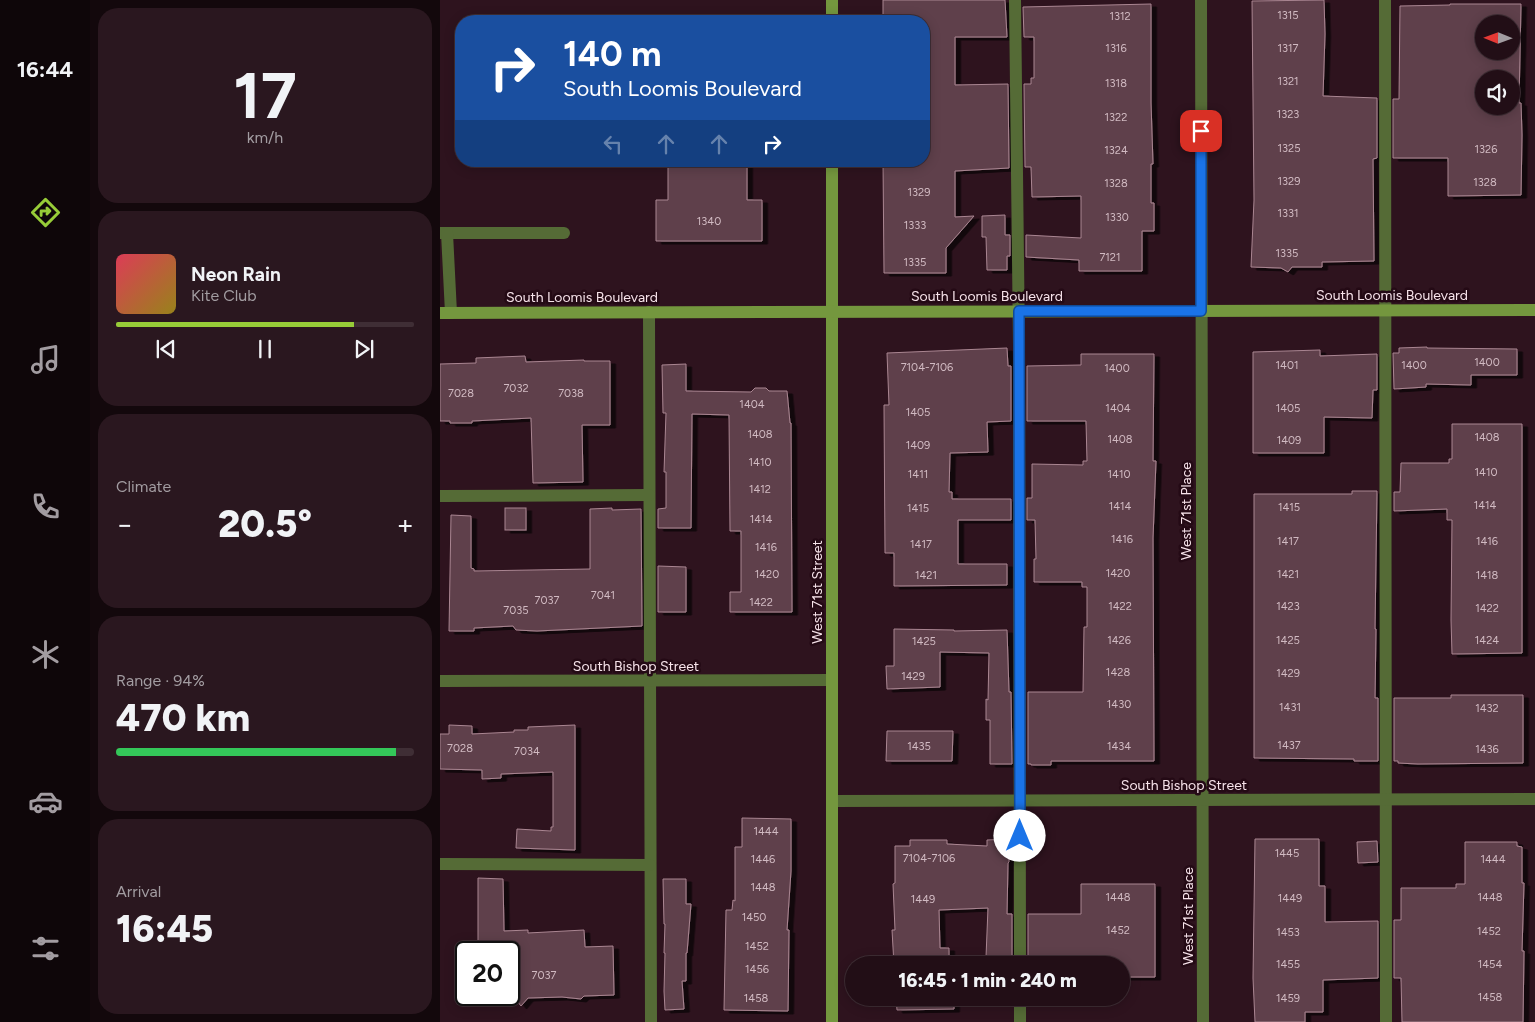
<!DOCTYPE html>
<html lang="en">
<head>
<meta charset="utf-8">
<style>
  body { margin:0; font-family:Figtree,sans-serif; background:#2a171f; color:#f1f3f6; height:100vh; display:flex; flex-direction:column; font-size:19px; white-space:nowrap }
  * { box-sizing:border-box; margin:0 }
  p { font-size:16px; color:#a29ca1 }
  .icon { flex:none; width:28px; height:28px; fill:none; stroke:currentColor; stroke-width:2; stroke-linecap:round; stroke-linejoin:round }
  .map { position:relative; flex:1; overflow:hidden }
  .side { display:flex; flex-direction:column; gap:8px; padding:8px; background:#13080c; width:350px }
  .side>* { flex:none }
  .banner { position:absolute; left:15px; top:15px; width:475px; height:152px; border-radius:20px; box-shadow:0 2px 12px #0003,0 0 0 1px #3f2e35; background:#1a4fa0; color:#fff; overflow:hidden }
  .needle { width:32px; rotate:271deg }
  .tools { position:absolute; left:1035px; top:15px; display:grid; gap:10px }
  .tools a { display:grid; place-items:center; width:45px; height:45px; border-radius:50%; background:#220e16; box-shadow:0 2px 12px #0003,0 0 0 1px #3f2e35; font-size:25px }
  .speed { position:absolute; left:15px; top:941px; display:flex; gap:10px; font-size:25px; font-weight:700; text-align:center }
  .speed>* { display:grid; place-content:center; width:65px; height:65px; border-radius:50%; background:#220e16; box-shadow:0 2px 12px #0003,0 0 0 1px #3f2e35; line-height:1 }
  .speed .limit { border:2px solid #111; border-radius:8px; background:#fff; color:#111 }
  .pin { position:absolute; display:grid; place-items:center; width:42px; height:42px; color:#fff; margin:-21px; border-radius:10px; box-shadow:0 2px 8px #0006 }
  .me { position:absolute; width:55px; margin:-28px; rotate:0deg; stroke-linejoin:round; filter:drop-shadow(0 0 4px #0008) }
  .turn { display:flex; align-items:center; gap:18px; height:105px; padding:0 25px; font-size:22px }
  .turn .icon { width:65px; height:65px; stroke-width:2.5 }
  .turn b { display:block; font-size:35px; line-height:42px }
  .lanes { display:flex; align-items:center; height:48px; padding:0 25px; background:#0003; justify-content:center; gap:25px; direction:ltr }
  .lanes .off { opacity:.35 }
  .big { font-size:38px; font-weight:800; line-height:1.1 }
  .side .card { flex:1; display:flex; flex-direction:column; justify-content:center; gap:8px; min-width:0; padding:0 18px; border-radius:20px; background:#2a171f }
  .side .dial { align-items:center; gap:0 }
  .dial b { font-size:65px; line-height:1 }
  .song { display:flex; align-items:center; gap:15px }
  .cover { width:60px; height:60px; border-radius:8px; background:linear-gradient(135deg,hsl(350 70% 55%),hsl(50 70% 35%)) }
  .played { height:5px; border-radius:2px; background:linear-gradient(90deg,#97cc38 80%,#3f2e35 80%) }
  .keys { display:flex; justify-content:space-around; direction:ltr }
  .heat { display:flex; justify-content:space-between; align-items:center; font-size:28px; direction:ltr }
  .charge { height:8px; border-radius:4px; background:linear-gradient(90deg,#34c759 94%,#3f2e35 0) }
  .trip { position:absolute; left:405px; top:956px; width:285px; height:50px; border-radius:25px; background:#220e16; box-shadow:0 2px 12px #0003,0 0 0 1px #3f2e35; font-weight:800; line-height:50px; text-align:center }
  main { display:flex; flex:1; min-height:0 }
  .tab-bar { display:flex; flex-direction:column; width:90px; justify-content:space-around; align-items:center; background:#0e0609; color:#a29ca1 }
  .tab-bar .icon { width:35px; height:35px }
  .tab-bar .on { color:#97cc38 }
  .tab-bar b { font-size:22px; color:#f1f3f6 }
  .map>svg:first-child { display:block }
</style>
</head>
<body>
<main>
<nav class="tab-bar">
<b>16:44</b>
<svg class="icon on" aria-label="directions" viewBox="0 0 24 24"><path d="M12 3l9 9-9 9-9-9zM9 14v-3h6M13 9l2 2-2 2"/></svg>
<svg class="icon" aria-label="music" viewBox="0 0 24 24"><path d="M9 18V5l10-2v13"/><circle cx="6" cy="18" r="3"/><circle cx="16" cy="16" r="3"/></svg>
<svg class="icon" aria-label="phone" viewBox="0 0 24 24"><path d="M5 4h4l2 5-3 2q2 4 5 5l2-3 5 2v4C11 20 4 13 5 4z"/></svg>
<svg class="icon" aria-label="climate" viewBox="0 0 24 24"><path d="M12 3v18M4 7l16 10M4 17L20 7"/></svg>
<svg class="icon" aria-label="car" viewBox="0 0 24 24"><path d="M5 17H2v-5l4-1 3-4h7l3 4 3 1v5h-3M9 17h6M6 11h13"/><circle cx="7" cy="17" r="2"/><circle cx="17" cy="17" r="2"/></svg>
<svg class="icon" aria-label="filters" viewBox="0 0 24 24"><path d="M4 7h16M4 17h16"/><circle cx="9" cy="7" r="2"/><circle cx="15" cy="17" r="2"/></svg>
</nav>
<section class="side">
<div class="card dial"><b>17</b><p>km/h</p></div>
<div class="card">
<div class="song"><i class="cover"></i><div><b>Neon Rain</b><p>Kite Club</p></div></div>
<div class="played"></div>
<div class="keys"><svg class="icon" aria-label="previous" viewBox="0 0 24 24"><path d="M18 5L8 12l10 7zM5 5v14"/></svg><svg class="icon" aria-label="pause" viewBox="0 0 24 24"><path d="M8 5v14M16 5v14"/></svg><svg class="icon" aria-label="next" viewBox="0 0 24 24"><path d="M6 5l10 7-10 7zM19 5v14"/></svg></div>
</div>
<div class="card"><p>Climate</p>
<div class="heat"><a>−</a><b class="big">20.5°</b><a>+</a></div>
</div>
<div class="card"><p>Range · 94%</p><b class="big">470 km</b><div class="charge"></div></div>
<div class="card"><p>Arrival</p><b class="big">16:45</b></div>
</section>
<div class="map">
<svg width="1095" height="1022" viewBox="0 0 1095 1022">
  <defs>
    <filter id="shadow"><feDropShadow dx="5.5" dy="3" stdDeviation="0" flood-color="#0009"/></filter>
  </defs>
  <rect width="100%" height="100%" fill="#2e131e"/>
  <g fill="#5f404b" stroke="#aa8692" fill-rule="evenodd" filter="url(#shadow)">
    <polygon points="443,0 565,0 567,37 515,37 515,85 568,84 569,168 515,171 515,217 534,216 506,248 506,273 444,273 443,161 484,161 484,21 443,21"/>
    <polygon points="884,0 885,34 883,96 937,98 937,158 933,159 934,261 882,262 882,267 852,267 848,272 841,268 811,267 814,200 812,1"/>
    <polygon points="711,4 711,103 713,164 711,164 711,203 714,203 714,231 702,231 702,271 639,271 639,260 586,257 586,235 641,238 641,196 592,197 591,167 585,167 584,84 591,84 591,78 594,78 594,37 584,37 583,7"/>
    <path d="M1010,4H1081L1079,103H1081L1082,135L1081,195L1008,196V158H953V99H959L960,6L1010,5ZM1044,24H1071V51H1044ZM1044,79H1071V106H1044Z"/>
    <polygon points="228,161 307,161 307,200 322,200 322,241 216,241 216,200 228,200"/>
    <polygon points="565,215 565,235 570,235 570,256 567,256 567,270 547,270 546,237 542,237 542,216"/>
    <polygon points="987,347 987,348 1077,349 1077,375 1031,375 1031,385 986,384 986,387 954,389 953,353 959,353 959,348"/>
    <polygon points="567,348 568,366 571,366 571,421 547,422 548,452 510,453 509,492 512,492 512,499 571,499 571,520 518,520 518,564 567,564 567,585 454,586 454,553 445,553 444,405 449,405 447,353"/>
    <polygon points="880,350 880,356 937,354 937,390 933,390 932,418 884,417 884,453 813,453 813,352"/>
    <polygon points="641,354 714,354 713,461 716,461 713,538 714,761 611,761 611,765 591,765 591,764 588,764 588,692 643,692 644,627 647,627 647,587 642,587 642,582 594,582 594,559 596,559 595,520 587,520 587,498 592,498 592,464 643,465 643,461 647,461 646,421 587,421 587,366 641,365"/>
    <polygon points="85,356 86,362 144,360 144,361 170,361 170,425 142,425 143,482 93,483 91,418 32,421 32,423 10,423 10,421 0,421 0,364 36,363 36,358"/>
    <polygon points="246,364 246,391 311,392 315,388 326,388 329,391 347,391 350,423 351,423 352,612 290,612 290,592 301,592 301,531 290,531 289,415 252,414 251,528 218,528 218,509 226,508 226,472 224,472 226,413 223,413 222,365"/>
    <polygon points="1012,424 1082,424 1082,653 1012,654 1011,620 1012,520 1007,520 1007,509 954,511 954,492 960,492 961,463 1009,463 1009,459 1012,459"/>
    <polygon points="912,491 937,491 935,629 936,629 935,698 938,698 938,761 914,761 914,759 814,758 814,494 912,494"/>
    <rect x="65" y="508" width="21" height="22"/>
    <polygon points="172,508 172,510 201,509 202,626 97,631 76,630 73,626 34,628 34,631 9,631 11,515 31,516 31,568 34,569 34,571 150,569 150,509"/>
    <polygon points="218,566 246,567 246,612 218,612"/>
    <polygon points="454,629 514,630 514,631 567,630 569,692 571,692 572,764 550,764 550,720 546,720 546,699 548,700 549,653 500,652 500,687 447,689 446,666 454,666"/>
    <polygon points="1011,695 1083,695 1083,763 978,764 958,763 958,761 954,761 954,698 1011,698"/>
    <polygon points="9,725 32,726 32,734 74,732 74,730 88,730 88,727 135,725 135,850 76,848 77,829 111,831 111,827 113,827 113,772 61,774 61,778 42,779 42,770 0,769 0,734 9,734"/>
    <polygon points="447,731 513,731 512,761 446,761"/>
    <polygon points="302,818 351,819 351,871 347,930 349,930 348,1011 284,1010 286,910 292,910 293,900 295,901 295,847 302,847"/>
    <path d="M568,839L569,862L568,863L567,914H572V965H454L452,930H455L453,884L455,883V846H470V840H507V844L547,846V840ZM548,908L546,957L509,958V948H500L499,910Z"/>
    <polygon points="815,839 879,839 879,886 885,886 885,922 938,921 938,978 883,980 883,1012 865,1012 865,1022 815,1022 813,978"/>
    <polygon points="937,841 938,862 918,863 917,842"/>
    <polygon points="1025,842 1077,842 1077,846 1082,847 1082,883 1084,883 1082,951 1084,951 1083,1022 962,1022 961,978 954,978 954,920 961,920 961,888 1016,888 1016,884 1025,884"/>
    <polygon points="38,878 63,879 64,931 88,930 88,933 144,930 145,947 173,946 174,995 144,996 141,999 122,997 88,998 81,1006 69,991 69,952 38,952"/>
    <polygon points="223,879 246,879 246,904 251,904 247,953 246,953 246,981 242,981 244,1009 225,1010 224,991 225,953 224,953 225,924 224,924"/>
    <polygon points="641,884 715,884 715,977 681,977 681,965 588,965 588,914 641,914"/>
    <polygon points="456,998 567,998 567,1003 514,1002 514,1009 457,1010"/>
  </g>
  <g fill="none" stroke-linecap="round" stroke-linejoin="round">
    <g stroke="#556b36" stroke-width="12">
      <polyline points="575,0 579,346 580,965"/>
      <polyline points="945,0 946,1022"/>
      <polyline points="0,233 124,233"/>
      <polyline points="7,233 11,313"/>
      <polyline points="209,312 211,1022"/>
      <polyline points="0,496 209,495"/>
      <polyline points="0,864 210,865"/>
      <polyline points="580,1022 580,998"/>
    </g>
    <g stroke="#556b36" stroke-width="12">
      <polyline points="761,0 763,1022"/>
      <polyline points="0,681 392,680"/>
      <polyline points="392,801 1095,799"/>
    </g>
    <g stroke="#74973e" stroke-width="12">
      <polyline points="392,0 392,21"/>
      <polyline points="392,161 392,1022"/>
      <polyline points="0,313 1095,310"/>
    </g>
  </g>
  <g fill="none" stroke-linecap="round" stroke-linejoin="round">
    <defs>
      <polyline id="route" points="580,836 579,311 761,311 761,131"/>
    </defs>
    <use href="#route" stroke="#114b97" stroke-width="12"/>
    <use href="#route" stroke="#1a73e8" stroke-width="9"/>
  </g>
  <g text-anchor="middle" stroke-width="5" stroke-linejoin="round" paint-order="stroke">
    <g font-size="11" fill="#d1bac2">
      <text x="848" y="19">1315</text>
      <text x="680" y="20">1312</text>
      <text x="676" y="52">1316</text>
      <text x="848" y="52">1317</text>
      <text x="848" y="85">1321</text>
      <text x="676" y="87">1318</text>
      <text x="848" y="118">1323</text>
      <text x="676" y="121">1322</text>
      <text x="849" y="152">1325</text>
      <text x="1046" y="153">1326</text>
      <text x="676" y="154">1324</text>
      <text x="849" y="185">1329</text>
      <text x="1045" y="186">1328</text>
      <text x="676" y="187">1328</text>
      <text x="479" y="196">1329</text>
      <text x="848" y="217">1331</text>
      <text x="677" y="221">1330</text>
      <text x="269" y="225">1340</text>
      <text x="475" y="229">1333</text>
      <text x="847" y="257">1335</text>
      <text x="670" y="261">7121</text>
      <text x="475" y="266">1335</text>
      <text x="1047" y="366">1400</text>
      <text x="847" y="369">1401</text>
      <text x="974" y="369">1400</text>
      <text x="487" y="371">7104-7106</text>
      <text x="677" y="372">1400</text>
      <text x="76" y="392">7032</text>
      <text x="21" y="397">7028</text>
      <text x="131" y="397">7038</text>
      <text x="312" y="408">1404</text>
      <text x="678" y="412">1404</text>
      <text x="848" y="412">1405</text>
      <text x="478" y="416">1405</text>
      <text x="320" y="438">1408</text>
      <text x="1047" y="441">1408</text>
      <text x="680" y="443">1408</text>
      <text x="849" y="444">1409</text>
      <text x="478" y="449">1409</text>
      <text x="320" y="466">1410</text>
      <text x="1046" y="476">1410</text>
      <text x="478" y="478">1411</text>
      <text x="679" y="478">1410</text>
      <text x="320" y="493">1412</text>
      <text x="1045" y="509">1414</text>
      <text x="680" y="510">1414</text>
      <text x="849" y="511">1415</text>
      <text x="478" y="512">1415</text>
      <text x="321" y="523">1414</text>
      <text x="682" y="543">1416</text>
      <text x="848" y="545">1417</text>
      <text x="1047" y="545">1416</text>
      <text x="481" y="548">1417</text>
      <text x="326" y="551">1416</text>
      <text x="678" y="577">1420</text>
      <text x="327" y="578">1420</text>
      <text x="848" y="578">1421</text>
      <text x="486" y="579">1421</text>
      <text x="1047" y="579">1418</text>
      <text x="163" y="599">7041</text>
      <text x="107" y="604">7037</text>
      <text x="321" y="606">1422</text>
      <text x="680" y="610">1422</text>
      <text x="848" y="610">1423</text>
      <text x="1047" y="612">1422</text>
      <text x="76" y="614">7035</text>
      <text x="679" y="644">1426</text>
      <text x="848" y="644">1425</text>
      <text x="1047" y="644">1424</text>
      <text x="484" y="645">1425</text>
      <text x="678" y="676">1428</text>
      <text x="848" y="677">1429</text>
      <text x="473" y="680">1429</text>
      <text x="679" y="708">1430</text>
      <text x="850" y="711">1431</text>
      <text x="1047" y="712">1432</text>
      <text x="849" y="749">1437</text>
      <text x="479" y="750">1435</text>
      <text x="679" y="750">1434</text>
      <text x="20" y="752">7028</text>
      <text x="1047" y="753">1436</text>
      <text x="87" y="755">7034</text>
      <text x="326" y="835">1444</text>
      <text x="847" y="857">1445</text>
      <text x="489" y="862">7104-7106</text>
      <text x="323" y="863">1446</text>
      <text x="1053" y="863">1444</text>
      <text x="323" y="891">1448</text>
      <text x="678" y="901">1448</text>
      <text x="1050" y="901">1448</text>
      <text x="850" y="902">1449</text>
      <text x="483" y="903">1449</text>
      <text x="314" y="921">1450</text>
      <text x="678" y="934">1452</text>
      <text x="1049" y="935">1452</text>
      <text x="848" y="936">1453</text>
      <text x="317" y="950">1452</text>
      <text x="848" y="968">1455</text>
      <text x="1050" y="968">1454</text>
      <text x="317" y="973">1456</text>
      <text x="104" y="979">7037</text>
      <text x="1050" y="1001">1458</text>
      <text x="316" y="1002">1458</text>
      <text x="848" y="1002">1459</text>
    </g>
    <g font-size="14" fill="#f7e3ea" stroke="#240a15">
      <text x="952" y="300">South Loomis Boulevard</text>
      <text x="547" y="301">South Loomis Boulevard</text>
      <text x="142" y="302">South Loomis Boulevard</text>
      <text transform="translate(746 511) rotate(-90)" y="5">West 71st Place</text>
      <text transform="translate(377 592) rotate(-90)" y="5">West 71st Street</text>
      <text x="196" y="671">South Bishop Street</text>
      <text x="744" y="790">South Bishop Street</text>
      <text transform="translate(748 916) rotate(-90)" y="5">West 71st Place</text>
    </g>
  </g>
</svg>
<div class="tools">
<a><svg class="needle" viewBox="-14 -14 28 28"><path d="M0-13l5 13h-10z" fill="#e53935"/><path d="M0 13l5-13h-10z" fill="#a29ca1"/></svg></a>
<a><svg class="icon" aria-label="sound" viewBox="0 0 24 24"><path d="M4 9h4l5-4v14l-5-4H4zM17 9q2 3 0 6"/></svg></a>
</div>
<div class="speed"><div class="limit">20</div></div>
<div class="pin" style="left:761px;top:131px;background:#d93025"><svg class="icon" aria-label="arrive" viewBox="0 0 24 24"><path d="M6 21V4h12l-3 4 3 4H6"/></svg></div>
<svg class="me" style="left:580px;top:836px" viewBox="-20 -20 40 40"><circle r="19" fill="#fff"/><path d="M0-13L10 11 0 6-10 11z" fill="#1a73e8"/></svg>
<div class="trip">16:45 · 1 min · 240 m</div>
<div class="banner">
<div class="turn"><svg class="icon" aria-label="right" viewBox="0 0 24 24"><path d="M7 20v-9h11M14 6l5 5-5 5"/></svg><div><b>140 m</b>South Loomis Boulevard</div></div>
<div class="lanes"><svg class="icon off" aria-label="left" viewBox="0 0 24 24"><path d="M17 20v-9H6M10 6l-5 5 5 5"/></svg><svg class="icon off" aria-label="ahead" viewBox="0 0 24 24"><path d="M12 20V5M6 11l6-6 6 6"/></svg><svg class="icon off" aria-label="ahead" viewBox="0 0 24 24"><path d="M12 20V5M6 11l6-6 6 6"/></svg><svg class="icon" aria-label="right" viewBox="0 0 24 24"><path d="M7 20v-9h11M14 6l5 5-5 5"/></svg></div>
</div>
</div>
</main>
</body>
</html>
